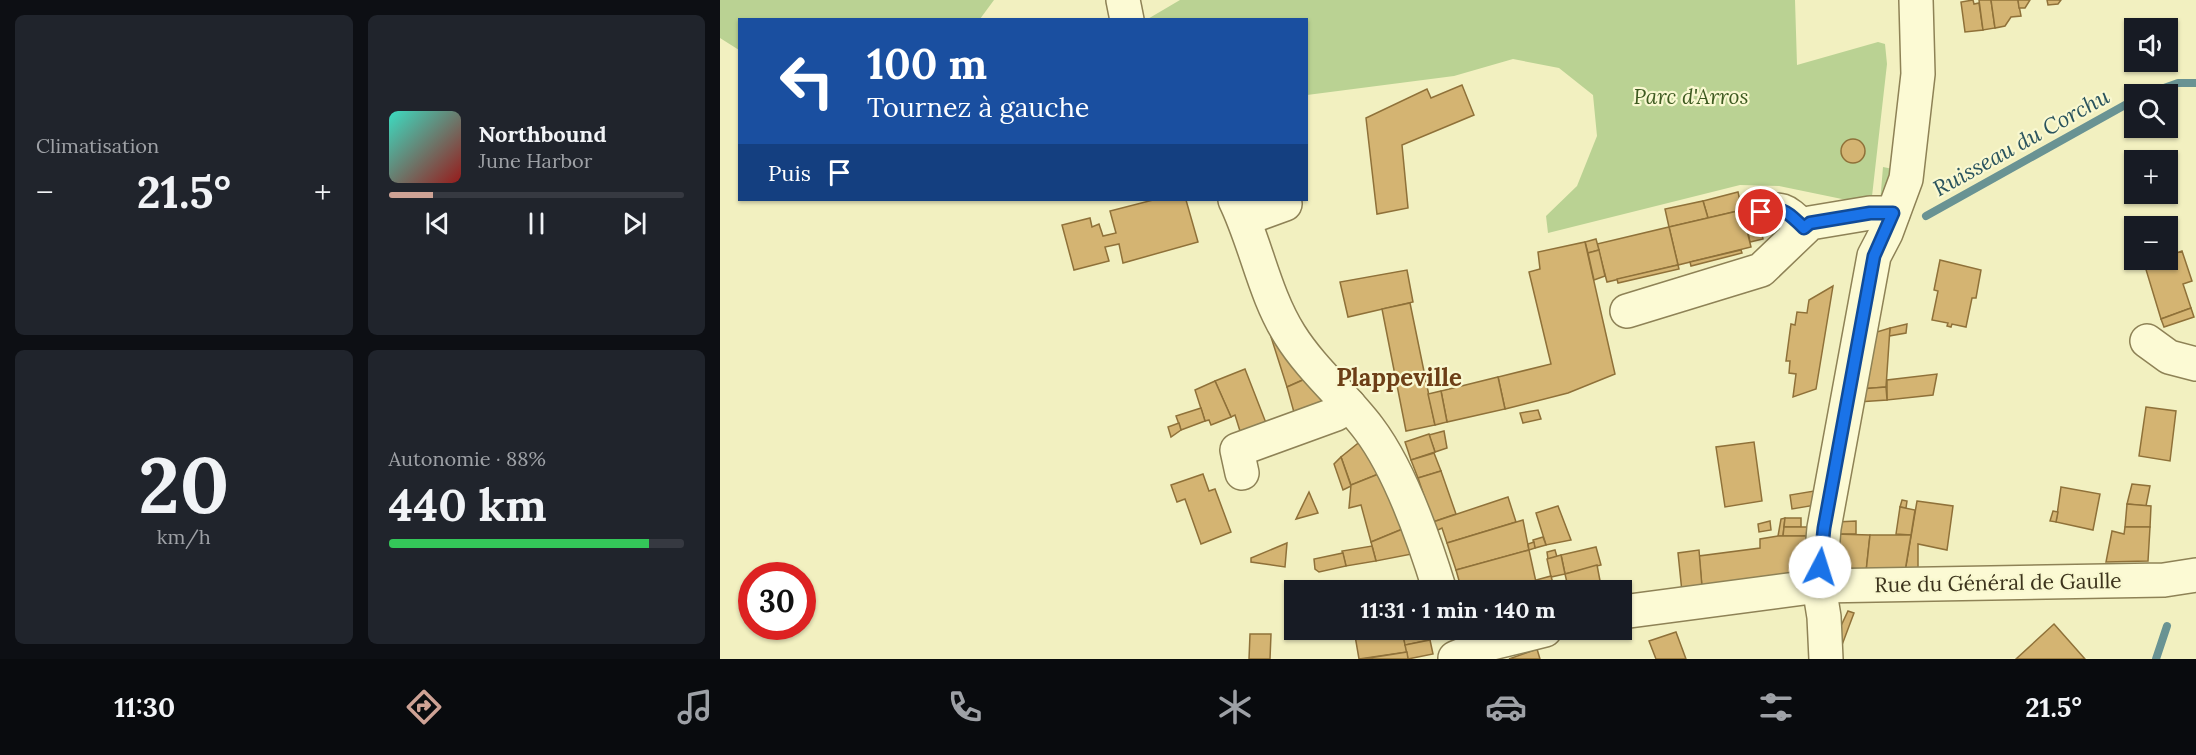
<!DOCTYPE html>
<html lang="fr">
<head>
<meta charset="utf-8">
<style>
  body { margin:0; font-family:Lora,serif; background:#20242c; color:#f1f3f6; height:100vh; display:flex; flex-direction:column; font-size:22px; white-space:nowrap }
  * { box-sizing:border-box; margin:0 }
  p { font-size:20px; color:#9ea1a6 }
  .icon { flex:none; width:33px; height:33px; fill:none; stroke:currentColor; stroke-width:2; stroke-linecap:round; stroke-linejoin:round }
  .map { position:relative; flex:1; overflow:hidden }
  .drawer { display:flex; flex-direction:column; gap:15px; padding:15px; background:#0d0f14; width:720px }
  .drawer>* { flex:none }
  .top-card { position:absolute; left:18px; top:18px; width:570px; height:183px; border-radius:0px; box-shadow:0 2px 4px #0004; background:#1a4fa0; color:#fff; overflow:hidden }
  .controls { position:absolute; left:1404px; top:18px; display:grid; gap:12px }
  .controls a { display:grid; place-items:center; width:54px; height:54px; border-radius:0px; background:#171b24; box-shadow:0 2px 4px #0004; font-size:30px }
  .speed { position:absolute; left:18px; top:562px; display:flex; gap:12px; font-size:30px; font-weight:700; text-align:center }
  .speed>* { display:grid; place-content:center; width:78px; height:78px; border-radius:50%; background:#171b24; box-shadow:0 2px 4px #0004; line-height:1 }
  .speed .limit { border:9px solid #d22; background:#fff; color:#111 }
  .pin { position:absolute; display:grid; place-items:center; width:51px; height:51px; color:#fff; margin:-26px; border:3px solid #fff; border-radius:50%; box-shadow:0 2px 6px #0007 }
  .me { position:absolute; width:66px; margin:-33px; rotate:5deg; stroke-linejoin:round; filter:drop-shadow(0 0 4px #0008) }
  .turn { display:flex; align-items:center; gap:21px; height:126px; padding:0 30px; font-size:27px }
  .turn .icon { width:78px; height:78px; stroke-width:2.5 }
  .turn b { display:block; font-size:42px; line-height:51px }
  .then { display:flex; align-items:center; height:57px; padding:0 30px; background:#0003; gap:12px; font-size:22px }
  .big { font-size:45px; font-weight:700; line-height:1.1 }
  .drawer .card { flex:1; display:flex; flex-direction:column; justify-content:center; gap:9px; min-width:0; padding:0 21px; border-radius:9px; background:#20242c }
  .drawer .dial { align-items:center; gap:0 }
  .dial b { font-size:78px; line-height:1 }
  .song { display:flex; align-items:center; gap:18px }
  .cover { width:72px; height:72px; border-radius:9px; background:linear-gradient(135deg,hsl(170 70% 55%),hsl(0 70% 35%)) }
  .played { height:6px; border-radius:3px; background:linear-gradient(90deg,#cea295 15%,#363941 15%) }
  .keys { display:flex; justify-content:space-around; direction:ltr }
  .heat { display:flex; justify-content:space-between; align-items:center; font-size:33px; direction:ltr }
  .charge { height:9px; border-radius:4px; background:linear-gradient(90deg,#34c759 88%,#363941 0) }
  .drawer .tiles { flex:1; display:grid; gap:15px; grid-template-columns:repeat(2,1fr) }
  .trip { position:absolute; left:564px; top:580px; width:348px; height:60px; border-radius:0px; background:#171b24; box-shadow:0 2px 4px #0004; font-weight:700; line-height:60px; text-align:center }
  .tabs { display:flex; height:96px; justify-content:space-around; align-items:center; background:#090b0e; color:#9ea1a6 }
  .tabs .icon { width:42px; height:42px }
  .tabs .on { color:#cea295 }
  .tabs b { font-size:27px; color:#f1f3f6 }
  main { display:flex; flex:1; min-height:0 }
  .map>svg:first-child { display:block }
</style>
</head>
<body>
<main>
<section class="drawer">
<div class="tiles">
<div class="card"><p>Climatisation</p>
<div class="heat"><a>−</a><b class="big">21.5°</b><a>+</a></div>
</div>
<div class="card">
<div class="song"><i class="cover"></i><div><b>Northbound</b><p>June Harbor</p></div></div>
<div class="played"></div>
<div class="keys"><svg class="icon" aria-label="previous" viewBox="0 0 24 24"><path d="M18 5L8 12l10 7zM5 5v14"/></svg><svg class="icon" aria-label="pause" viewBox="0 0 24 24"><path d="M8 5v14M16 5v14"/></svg><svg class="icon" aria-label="next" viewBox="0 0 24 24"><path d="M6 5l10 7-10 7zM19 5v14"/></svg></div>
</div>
<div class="card dial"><b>20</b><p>km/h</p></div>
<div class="card"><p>Autonomie · 88%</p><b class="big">440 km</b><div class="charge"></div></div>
</div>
</section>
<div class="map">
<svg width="1476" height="659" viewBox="0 0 1476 659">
  <rect width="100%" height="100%" fill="#f2f0c0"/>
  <g fill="#bad293">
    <polygon points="0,0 274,0 260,19 20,20 19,50 0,38"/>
    <polygon points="460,0 1075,0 1077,65 1158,42 1165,44 1167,64 1151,205 1059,186 1020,185 828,233 826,216 857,186 877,136 873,95 839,68 793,59 734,76 587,95 586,20 426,20"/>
    <polygon points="1163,167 1178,170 1160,203"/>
  </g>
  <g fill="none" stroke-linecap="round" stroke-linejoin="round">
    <g stroke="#699393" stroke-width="8">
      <polyline points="1427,94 1458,83 1476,83"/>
      <polyline points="1206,216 1414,100"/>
      <polyline points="1436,659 1447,626"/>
    </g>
  </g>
  <g fill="#d4b472" stroke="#8f7139" stroke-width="1.5">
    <polygon points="1253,0 1254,4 1259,3 1263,30 1245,32 1241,2"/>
    <polygon points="1259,0 1271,0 1275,28 1263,30"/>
    <polygon points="1271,0 1298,0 1301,16 1291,17 1285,26 1275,28"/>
    <polygon points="1298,0 1310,0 1305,8 1299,8"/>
    <polygon points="1327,0 1341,0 1338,4 1328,5"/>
    <polygon points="742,85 754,115 682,145 688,208 657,214 646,118 707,89 711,98"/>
    <circle cx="1133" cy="151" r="12"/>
    <polygon points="1018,192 1022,210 988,218 983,201"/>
    <polygon points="433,200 466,200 478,242 403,263 399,244 385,247 389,261 354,270 342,225 370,218 372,227 379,224 383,236 396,233 390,211"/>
    <polygon points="983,201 988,218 949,227 945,209"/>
    <polygon points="1036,208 1043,239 1030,242 1023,211"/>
    <polygon points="1022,210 1031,247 958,265 949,227"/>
    <polygon points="949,227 958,265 887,282 877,244"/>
    <polygon points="876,239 879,250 868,253 865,242"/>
    <polygon points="865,242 895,374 848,393 785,409 778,377 831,364 809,272 820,269 818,252"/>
    <polygon points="879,250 885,276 874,280 868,253"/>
    <polygon points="1021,250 1022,253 971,266 970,262"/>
    <polygon points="1462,251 1472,281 1463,284 1471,308 1441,319 1424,263 1448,260 1448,256"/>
    <polygon points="1220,260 1261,270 1256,298 1252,298 1246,327 1232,324 1231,327 1227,326 1228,323 1212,320 1218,291 1214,290"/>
    <polygon points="958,265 959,269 898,283 897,279"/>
    <polygon points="687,270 693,302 628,317 620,282"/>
    <polygon points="1113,286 1096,389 1073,397 1076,374 1069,373 1070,361 1066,361 1071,324 1075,325 1077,312 1087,313 1089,300"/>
    <polygon points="690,303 715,425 686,431 662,309"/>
    <polygon points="1471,308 1474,317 1444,327 1441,319"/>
    <polygon points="1187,324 1186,333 1169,336 1170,328"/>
    <polygon points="1170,328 1166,387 1140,389 1150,334"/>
    <polygon points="561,332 587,378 567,387 551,337"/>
    <polygon points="525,369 546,423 520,431 515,415 511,417 495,381"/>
    <polygon points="1217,374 1213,395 1167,400 1167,380"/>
    <polygon points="592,376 610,398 575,416 567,387"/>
    <polygon points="778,377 785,409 727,422 721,391"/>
    <polygon points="495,381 511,417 491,425 489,420 485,421 475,390"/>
    <polygon points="1166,387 1167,400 1138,402 1140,389"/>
    <polygon points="721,391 727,422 715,425 708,394"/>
    <polygon points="1426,407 1456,411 1450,461 1419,456"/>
    <polygon points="481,408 485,421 461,430 456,416"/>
    <polygon points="818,410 821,419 803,423 800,413"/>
    <polygon points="459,423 461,430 451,437 448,427"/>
    <polygon points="724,431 727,448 715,452 709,435"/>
    <polygon points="709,434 715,452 691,460 685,442"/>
    <polygon points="647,436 661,473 631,485 621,457"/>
    <polygon points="1034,442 1042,501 1005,507 996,447"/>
    <polygon points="714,453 721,471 698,478 691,460"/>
    <polygon points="621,457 631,486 623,490 614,464"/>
    <polygon points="721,471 736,514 713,522 698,478"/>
    <polygon points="661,473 685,528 651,542 641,505 629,508 631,485"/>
    <polygon points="483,474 489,491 495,489 511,532 481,544 465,499 457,502 451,485"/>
    <polygon points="1412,484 1430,486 1426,506 1407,504"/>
    <polygon points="1341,487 1380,494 1373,530 1336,522"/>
    <polygon points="1094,491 1096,505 1072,509 1070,495"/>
    <polygon points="589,492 598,513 576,519"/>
    <polygon points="788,497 796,522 727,543 722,528 716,531 713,522"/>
    <polygon points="1182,500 1187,501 1186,508 1180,507"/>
    <polygon points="1197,501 1233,506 1227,550 1198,544 1198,571 1185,572"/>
    <polygon points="1407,504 1431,506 1430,527 1405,527"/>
    <polygon points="838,506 851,540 826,545 816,513"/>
    <polygon points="1180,507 1195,510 1191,535 1176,534"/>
    <polygon points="1333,511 1338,512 1336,522 1330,521"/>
    <polygon points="1065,518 1063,536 1058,536 1061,519"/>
    <polygon points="1065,518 1081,518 1081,527 1064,527"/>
    <polygon points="803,520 809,550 736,570 727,543"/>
    <polygon points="1050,521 1051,530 1039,532 1038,524"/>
    <polygon points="1136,521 1136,534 1114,534 1116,522"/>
    <polygon points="1064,527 1097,527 1095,536 1063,536"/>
    <polygon points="1405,527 1430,527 1428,561 1386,562 1392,531 1404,534"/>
    <polygon points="685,528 697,553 656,561 651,542"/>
    <polygon points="1114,534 1150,535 1146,572 1108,573"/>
    <polygon points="1150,535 1191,535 1185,571 1146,572"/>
    <polygon points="1058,536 1094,536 1089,576 982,587 979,556 1040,548 1040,539"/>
    <polygon points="823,537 826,545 815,548 813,540"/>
    <polygon points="814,542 815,548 809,550 808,544"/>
    <polygon points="567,543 565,567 531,562 531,558"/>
    <polygon points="652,546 656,561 626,566 622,551"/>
    <polygon points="876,547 881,565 845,574 841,555"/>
    <polygon points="809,550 816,582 779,591 742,591 736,570"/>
    <polygon points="835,550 837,557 828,559 827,552"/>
    <polygon points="979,550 982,587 962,592 958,553"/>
    <polygon points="623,553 626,566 599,572 595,569 594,559"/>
    <polygon points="841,555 845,574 831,577 827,559"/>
    <polygon points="877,565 882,591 849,591 845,574"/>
    <polygon points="831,576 835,591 818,591 816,580"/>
    <polygon points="816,582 818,591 779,591"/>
    <polygon points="1128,611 1134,613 1122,645 1117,644 1120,628"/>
    <polygon points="1334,624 1365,659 1296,659"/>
    <polygon points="634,630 682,630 687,652 639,659"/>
    <polygon points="682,630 709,630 710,640 685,645"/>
    <polygon points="956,632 966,659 936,659 929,641"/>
    <polygon points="530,634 551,634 550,659 529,659"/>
    <polygon points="710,640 713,654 688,659 685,645"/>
    <polygon points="817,649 820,659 789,659"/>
    <polygon points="687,652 688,659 643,659"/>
  </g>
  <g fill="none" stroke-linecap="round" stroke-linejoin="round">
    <defs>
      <g id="minor">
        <polyline points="403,0 407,20"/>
        <path d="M515,200C536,243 544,294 570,335C592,370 624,396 649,429C680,470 705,542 720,591"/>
        <path d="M1037,212C1064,207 1065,210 1084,228"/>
        <polyline points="524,219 565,204 564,200"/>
        <polyline points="907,311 1041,270 1090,223 1150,213 1173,213"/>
        <polyline points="1427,341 1449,357 1476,364"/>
        <polyline points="522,473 517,450 616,414 629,405"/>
        <polyline points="902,612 1099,586 1444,580 1476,575"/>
        <polyline points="735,658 772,643 825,630"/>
        <polyline points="1106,659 1104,617 1099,586 1104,528 1154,256 1166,233 1186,179 1198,74 1196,0"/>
      </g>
    </defs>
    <use href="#minor" stroke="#8e8256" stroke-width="36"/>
    <use href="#minor" stroke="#fcfad4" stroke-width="33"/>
  </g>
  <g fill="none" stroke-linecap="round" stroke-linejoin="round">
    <defs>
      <path id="route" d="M1041,212C1066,207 1067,212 1084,228L1090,223L1150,213H1173L1154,256L1104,528L1100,567"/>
    </defs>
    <use href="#route" stroke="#114b97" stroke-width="15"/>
    <use href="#route" stroke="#1a73e8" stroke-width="10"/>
  </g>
  <g text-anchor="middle" stroke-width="4.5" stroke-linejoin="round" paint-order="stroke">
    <g font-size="21" font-style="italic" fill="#3d5a20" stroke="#f9f8d0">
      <text x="971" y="104">Parc d'Arros</text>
    </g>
    <g font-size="21" fill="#3c331c" stroke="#f9f8d0">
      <text transform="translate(1278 583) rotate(-1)" y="7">Rue du Général de Gaulle</text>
    </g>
    <g font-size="22" font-style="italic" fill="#29535d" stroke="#f9f8d0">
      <text transform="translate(1301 142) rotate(-29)" y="8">Ruisseau du Corchu</text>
    </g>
    <g font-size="24" font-weight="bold" fill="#6d3f17" stroke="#f9f8d0">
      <text x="679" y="386">Plappeville</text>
    </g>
  </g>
</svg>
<div class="controls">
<a><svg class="icon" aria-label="sound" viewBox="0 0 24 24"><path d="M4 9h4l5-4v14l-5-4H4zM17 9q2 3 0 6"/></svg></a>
<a><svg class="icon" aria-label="search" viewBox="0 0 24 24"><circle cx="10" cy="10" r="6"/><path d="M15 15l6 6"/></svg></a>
<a>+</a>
<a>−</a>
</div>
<div class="speed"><div class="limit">30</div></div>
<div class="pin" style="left:1041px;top:212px;background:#d93025"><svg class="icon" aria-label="arrive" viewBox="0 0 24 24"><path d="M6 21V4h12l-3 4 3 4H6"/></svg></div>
<svg class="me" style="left:1100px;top:567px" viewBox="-20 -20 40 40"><circle r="19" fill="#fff"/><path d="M0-13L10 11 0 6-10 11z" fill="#1a73e8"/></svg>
<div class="trip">11:31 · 1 min · 140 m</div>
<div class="top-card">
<div class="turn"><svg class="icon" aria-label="left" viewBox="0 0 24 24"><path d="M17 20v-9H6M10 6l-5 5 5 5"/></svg><div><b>100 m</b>Tournez à gauche</div></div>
<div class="then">Puis<svg class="icon" aria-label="arrive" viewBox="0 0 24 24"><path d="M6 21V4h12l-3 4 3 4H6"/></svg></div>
</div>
</div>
</main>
<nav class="tabs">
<b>11:30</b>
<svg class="icon on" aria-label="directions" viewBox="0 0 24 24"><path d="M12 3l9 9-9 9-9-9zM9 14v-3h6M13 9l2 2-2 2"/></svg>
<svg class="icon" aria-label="music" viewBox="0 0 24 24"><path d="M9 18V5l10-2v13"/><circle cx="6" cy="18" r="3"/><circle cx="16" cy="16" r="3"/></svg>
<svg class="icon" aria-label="phone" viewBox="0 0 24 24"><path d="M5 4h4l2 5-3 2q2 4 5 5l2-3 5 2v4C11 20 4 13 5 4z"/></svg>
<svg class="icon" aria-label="climate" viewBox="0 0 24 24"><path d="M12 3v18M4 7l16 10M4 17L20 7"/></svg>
<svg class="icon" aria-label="car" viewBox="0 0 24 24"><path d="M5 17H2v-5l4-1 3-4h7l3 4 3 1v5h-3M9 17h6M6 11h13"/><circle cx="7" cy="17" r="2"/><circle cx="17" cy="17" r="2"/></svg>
<svg class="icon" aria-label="filters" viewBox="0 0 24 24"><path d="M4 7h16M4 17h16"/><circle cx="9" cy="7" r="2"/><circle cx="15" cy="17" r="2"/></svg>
<b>21.5°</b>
</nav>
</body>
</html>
